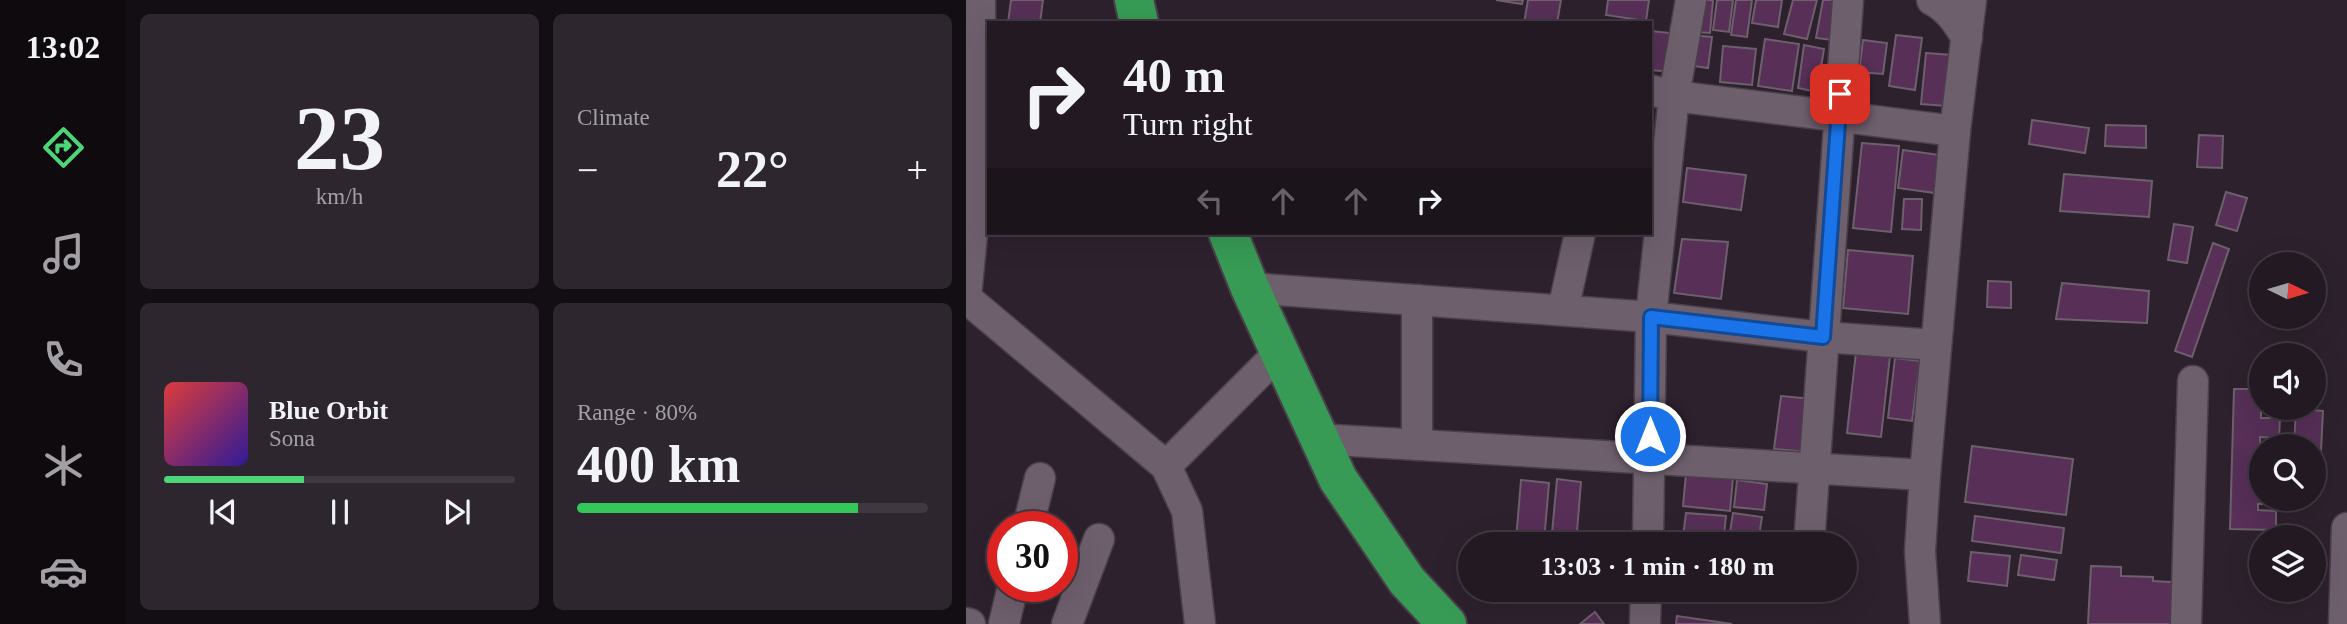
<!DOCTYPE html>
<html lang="en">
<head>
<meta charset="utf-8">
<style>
  body { margin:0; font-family:Georgia,serif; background:#2e262f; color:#f1f3f6; height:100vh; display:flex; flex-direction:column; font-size:26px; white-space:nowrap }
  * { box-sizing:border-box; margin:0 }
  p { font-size:23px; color:#a2a0a5 }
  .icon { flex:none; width:38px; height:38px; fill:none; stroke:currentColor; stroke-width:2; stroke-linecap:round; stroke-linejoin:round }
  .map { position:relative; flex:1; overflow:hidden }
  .drawer { display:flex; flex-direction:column; gap:14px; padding:14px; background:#130e13; width:840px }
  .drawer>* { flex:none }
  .top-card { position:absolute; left:21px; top:21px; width:665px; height:214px; border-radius:0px; box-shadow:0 7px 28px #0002,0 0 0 2px #3f3840; background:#221922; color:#f1f3f6; overflow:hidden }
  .needle { width:46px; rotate:95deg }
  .buttons { position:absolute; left:1283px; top:252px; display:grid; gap:14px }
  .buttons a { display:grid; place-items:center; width:77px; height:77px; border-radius:50%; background:#221922; box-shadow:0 7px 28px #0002,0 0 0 2px #3f3840; font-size:35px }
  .speed { position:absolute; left:21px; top:511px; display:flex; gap:14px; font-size:35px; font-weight:700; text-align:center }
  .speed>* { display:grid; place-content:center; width:91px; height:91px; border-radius:50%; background:#221922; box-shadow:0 7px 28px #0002,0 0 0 2px #3f3840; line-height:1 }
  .speed .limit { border:10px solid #d22; background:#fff; color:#111 }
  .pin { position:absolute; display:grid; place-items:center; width:60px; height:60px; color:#fff; margin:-30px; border-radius:14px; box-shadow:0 4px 10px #0006 }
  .me { position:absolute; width:77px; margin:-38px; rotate:0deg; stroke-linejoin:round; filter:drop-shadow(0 0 5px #0008) }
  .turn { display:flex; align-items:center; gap:24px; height:147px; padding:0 21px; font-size:32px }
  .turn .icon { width:91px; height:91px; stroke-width:2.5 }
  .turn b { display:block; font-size:49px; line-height:60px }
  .lanes { display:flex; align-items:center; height:66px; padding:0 21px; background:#0003; justify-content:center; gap:35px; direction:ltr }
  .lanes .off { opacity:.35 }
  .big { font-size:52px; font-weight:700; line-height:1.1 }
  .drawer .widget { flex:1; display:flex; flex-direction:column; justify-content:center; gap:10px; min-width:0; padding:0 24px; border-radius:10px; background:#2e262f }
  .drawer .dial { align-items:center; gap:0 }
  .dial b { font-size:91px; line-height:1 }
  .song { display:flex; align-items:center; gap:21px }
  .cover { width:84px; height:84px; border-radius:10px; background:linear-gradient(135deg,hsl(0 70% 55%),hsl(250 70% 35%)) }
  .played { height:7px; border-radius:4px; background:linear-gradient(90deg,#4cd677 40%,#3f3840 40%) }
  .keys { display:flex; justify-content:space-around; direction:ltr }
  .heat { display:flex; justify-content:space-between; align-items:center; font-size:38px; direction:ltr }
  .charge { height:10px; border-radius:5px; background:linear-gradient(90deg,#34c759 80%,#3f3840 0) }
  .drawer .tiles { flex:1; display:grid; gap:14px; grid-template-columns:repeat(2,1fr) }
  .trip { position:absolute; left:492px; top:532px; width:399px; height:70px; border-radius:35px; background:#221922; box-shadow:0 7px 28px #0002,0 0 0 2px #3f3840; font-weight:700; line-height:70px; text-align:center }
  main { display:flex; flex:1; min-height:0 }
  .tab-bar { display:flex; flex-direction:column; width:126px; justify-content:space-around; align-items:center; background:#0e0a0e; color:#a2a0a5 }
  .tab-bar .icon { width:49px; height:49px }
  .tab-bar .current { color:#4cd677 }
  .tab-bar b { font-size:32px; color:#f1f3f6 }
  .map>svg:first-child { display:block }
</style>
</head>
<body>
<main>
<nav class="tab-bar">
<b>13:02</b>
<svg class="icon current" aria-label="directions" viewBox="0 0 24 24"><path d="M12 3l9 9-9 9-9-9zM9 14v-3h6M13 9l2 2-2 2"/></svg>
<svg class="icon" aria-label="music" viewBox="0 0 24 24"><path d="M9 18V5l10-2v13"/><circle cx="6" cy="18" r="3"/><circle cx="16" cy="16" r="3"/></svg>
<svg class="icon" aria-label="phone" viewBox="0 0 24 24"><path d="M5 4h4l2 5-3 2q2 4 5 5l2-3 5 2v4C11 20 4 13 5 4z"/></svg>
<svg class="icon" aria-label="climate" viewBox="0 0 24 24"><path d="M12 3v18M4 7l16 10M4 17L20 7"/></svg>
<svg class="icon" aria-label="car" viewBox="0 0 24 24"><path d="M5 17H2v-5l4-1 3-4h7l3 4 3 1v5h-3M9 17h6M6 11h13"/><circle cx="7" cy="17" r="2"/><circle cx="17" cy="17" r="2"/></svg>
</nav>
<section class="drawer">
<div class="tiles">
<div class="widget dial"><b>23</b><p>km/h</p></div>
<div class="widget"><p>Climate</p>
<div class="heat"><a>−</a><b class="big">22°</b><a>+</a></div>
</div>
<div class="widget">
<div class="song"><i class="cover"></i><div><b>Blue Orbit</b><p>Sona</p></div></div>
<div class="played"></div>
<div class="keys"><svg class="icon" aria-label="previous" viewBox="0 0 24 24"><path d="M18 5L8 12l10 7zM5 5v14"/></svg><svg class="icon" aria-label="pause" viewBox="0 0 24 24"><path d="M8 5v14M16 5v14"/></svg><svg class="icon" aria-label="next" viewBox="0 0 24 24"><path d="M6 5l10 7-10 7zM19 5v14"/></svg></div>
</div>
<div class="widget"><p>Range · 80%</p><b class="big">400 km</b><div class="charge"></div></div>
</div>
</section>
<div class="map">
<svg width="1381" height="624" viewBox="0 0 1381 624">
  <rect width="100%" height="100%" fill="#2d212d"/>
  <g fill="#572f57" stroke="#6e5f6d" stroke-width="2">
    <polygon points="45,0 77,0 74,23 42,23"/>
    <polygon points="530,0 557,0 556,4"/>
    <polygon points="562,0 595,0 591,23 558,23"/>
    <polygon points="642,0 683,0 680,21 640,15"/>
    <polygon points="733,0 747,0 744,33 730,32"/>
    <polygon points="751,0 767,0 763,32 747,30"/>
    <polygon points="770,0 786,0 781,37 765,35"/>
    <polygon points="790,0 816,0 812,27 786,23"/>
    <polygon points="827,0 851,0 841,39 818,34"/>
    <polygon points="857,0 872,0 866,40 850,38"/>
    <polygon points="685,31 712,34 708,72 684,70"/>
    <polygon points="725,35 746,37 742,68 721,65"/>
    <polygon points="930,35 956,38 949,90 923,86"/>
    <polygon points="799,39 833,44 826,91 792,86"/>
    <polygon points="897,40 921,43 917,74 893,72"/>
    <polygon points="838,45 858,49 851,92 832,88"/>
    <polygon points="757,46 790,49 786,85 754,82"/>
    <polygon points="960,53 986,55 981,106 955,104"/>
    <polygon points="1066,120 1123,128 1119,153 1063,144"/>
    <polygon points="1140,125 1180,126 1180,148 1139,146"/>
    <polygon points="1233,135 1257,136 1256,168 1231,167"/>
    <polygon points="896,143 933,146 925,232 887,228"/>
    <polygon points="937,150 974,155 969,193 932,188"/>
    <polygon points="721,168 780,175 775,210 717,202"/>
    <polygon points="1098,174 1186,181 1183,217 1094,211"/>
    <polygon points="1260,192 1281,198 1271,231 1250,225"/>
    <polygon points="938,199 956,199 955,230 936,229"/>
    <polygon points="1208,224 1227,227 1221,263 1202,260"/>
    <polygon points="716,239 762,242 755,299 708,293"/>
    <polygon points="1247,243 1263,249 1226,357 1209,351"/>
    <polygon points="882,250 947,256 942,314 877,308"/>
    <polygon points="1022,281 1045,282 1045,308 1021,307"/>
    <polygon points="1096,283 1183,291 1181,323 1090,319"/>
    <polygon points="890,352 924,356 915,437 881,433"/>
    <polygon points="929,358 954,361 946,421 922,418"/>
    <polygon points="1287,383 1295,383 1295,408 1314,408 1314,410 1295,409 1295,418 1314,418 1313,438 1294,437 1295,499 1312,499 1312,504 1292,504 1292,510 1310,511 1310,530 1264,529 1268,389 1287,389"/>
    <polygon points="815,396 846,399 841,452 808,449"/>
    <polygon points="1330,409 1357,411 1353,490 1348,490 1348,446 1328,446"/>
    <polygon points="1006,446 1107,459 1100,515 999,502"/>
    <polygon points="720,474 767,477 764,511 717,506"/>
    <polygon points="591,479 615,482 610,544 585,544"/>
    <polygon points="555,480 583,483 578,542 550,540"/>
    <polygon points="771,480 801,484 798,510 768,507"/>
    <polygon points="720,513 760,516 757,544 716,544"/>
    <polygon points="767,513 796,517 793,536 764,532"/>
    <polygon points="1009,516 1098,528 1095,553 1006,541"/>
    <polygon points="763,535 794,539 793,544 761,544"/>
    <polygon points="1005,552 1044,556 1041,586 1002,581"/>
    <polygon points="1055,555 1091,560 1088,580 1052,575"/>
    <polygon points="1125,566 1155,567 1155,576 1187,577 1187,581 1221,583 1208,624 1122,624"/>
    <polygon points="629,612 638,624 614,624"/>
    <polygon points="711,616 766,624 710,624"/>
  </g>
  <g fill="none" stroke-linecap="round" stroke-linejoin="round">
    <defs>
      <g id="minor">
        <path d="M966,0C983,9 991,22 1001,38"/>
        <polyline points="684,90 708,96 989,131"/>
        <polyline points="284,288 685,317 857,337 969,345"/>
        <polyline points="0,296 15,142 14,0"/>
        <polyline points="0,298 200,466"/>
        <polyline points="597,310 614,233"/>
        <polyline points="352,439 959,475"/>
        <polyline points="451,445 451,300"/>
        <polyline points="62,527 74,478"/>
        <polyline points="682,544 685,317 708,96 725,0"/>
        <polyline points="843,544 882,0"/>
        <polyline points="0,623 4,624"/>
        <polyline points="38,624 47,586"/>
        <polyline points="101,624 133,539"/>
        <polyline points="234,624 221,511 200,466 314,352"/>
        <polyline points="679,624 680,590"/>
        <polyline points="959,624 954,551 959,475 989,131 1005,0"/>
        <polyline points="1220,624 1227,381"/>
        <polyline points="1378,624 1381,528"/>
      </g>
      <g id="highway">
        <polyline points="168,0 173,23"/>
        <polyline points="262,233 284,288 372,479 441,581 481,624"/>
      </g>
    </defs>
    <use href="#minor" stroke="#4a404a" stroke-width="33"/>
    <use href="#highway" stroke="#4a404a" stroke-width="42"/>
    <use href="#minor" stroke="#6e5f6d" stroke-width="30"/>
    <use href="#highway" stroke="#379b55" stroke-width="38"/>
  </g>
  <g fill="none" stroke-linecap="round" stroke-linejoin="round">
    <defs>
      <polyline id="route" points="684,436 685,317 857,337 874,94"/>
    </defs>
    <use href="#route" stroke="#114b97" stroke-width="18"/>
    <use href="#route" stroke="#1a73e8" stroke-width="12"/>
  </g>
</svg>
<div class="buttons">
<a><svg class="needle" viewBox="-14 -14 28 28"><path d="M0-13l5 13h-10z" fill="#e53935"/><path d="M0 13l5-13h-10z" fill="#a2a0a5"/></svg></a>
<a><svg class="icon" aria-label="sound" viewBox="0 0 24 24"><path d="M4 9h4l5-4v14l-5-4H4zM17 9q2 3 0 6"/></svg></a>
<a><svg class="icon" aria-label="search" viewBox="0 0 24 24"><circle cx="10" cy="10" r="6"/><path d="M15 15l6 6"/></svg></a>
<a><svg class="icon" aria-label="layers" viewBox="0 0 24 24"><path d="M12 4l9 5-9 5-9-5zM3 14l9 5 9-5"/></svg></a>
</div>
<div class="speed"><div class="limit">30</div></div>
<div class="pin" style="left:874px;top:94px;background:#d93025"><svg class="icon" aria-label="arrive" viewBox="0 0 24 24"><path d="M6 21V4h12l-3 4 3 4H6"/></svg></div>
<svg class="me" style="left:684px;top:436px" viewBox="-20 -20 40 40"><circle r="17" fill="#1a73e8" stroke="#fff" stroke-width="3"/><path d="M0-11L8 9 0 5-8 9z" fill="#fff"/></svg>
<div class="trip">13:03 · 1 min · 180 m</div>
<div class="top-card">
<div class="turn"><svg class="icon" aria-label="right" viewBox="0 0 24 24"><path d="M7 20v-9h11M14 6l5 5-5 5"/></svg><div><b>40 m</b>Turn right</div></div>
<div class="lanes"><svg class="icon off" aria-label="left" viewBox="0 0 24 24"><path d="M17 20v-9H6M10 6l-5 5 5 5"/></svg><svg class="icon off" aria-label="ahead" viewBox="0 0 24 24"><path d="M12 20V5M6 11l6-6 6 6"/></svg><svg class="icon off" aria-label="ahead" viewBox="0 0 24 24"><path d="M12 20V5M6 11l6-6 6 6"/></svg><svg class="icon" aria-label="right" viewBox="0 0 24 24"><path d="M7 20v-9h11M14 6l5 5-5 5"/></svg></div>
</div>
</div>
</main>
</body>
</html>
